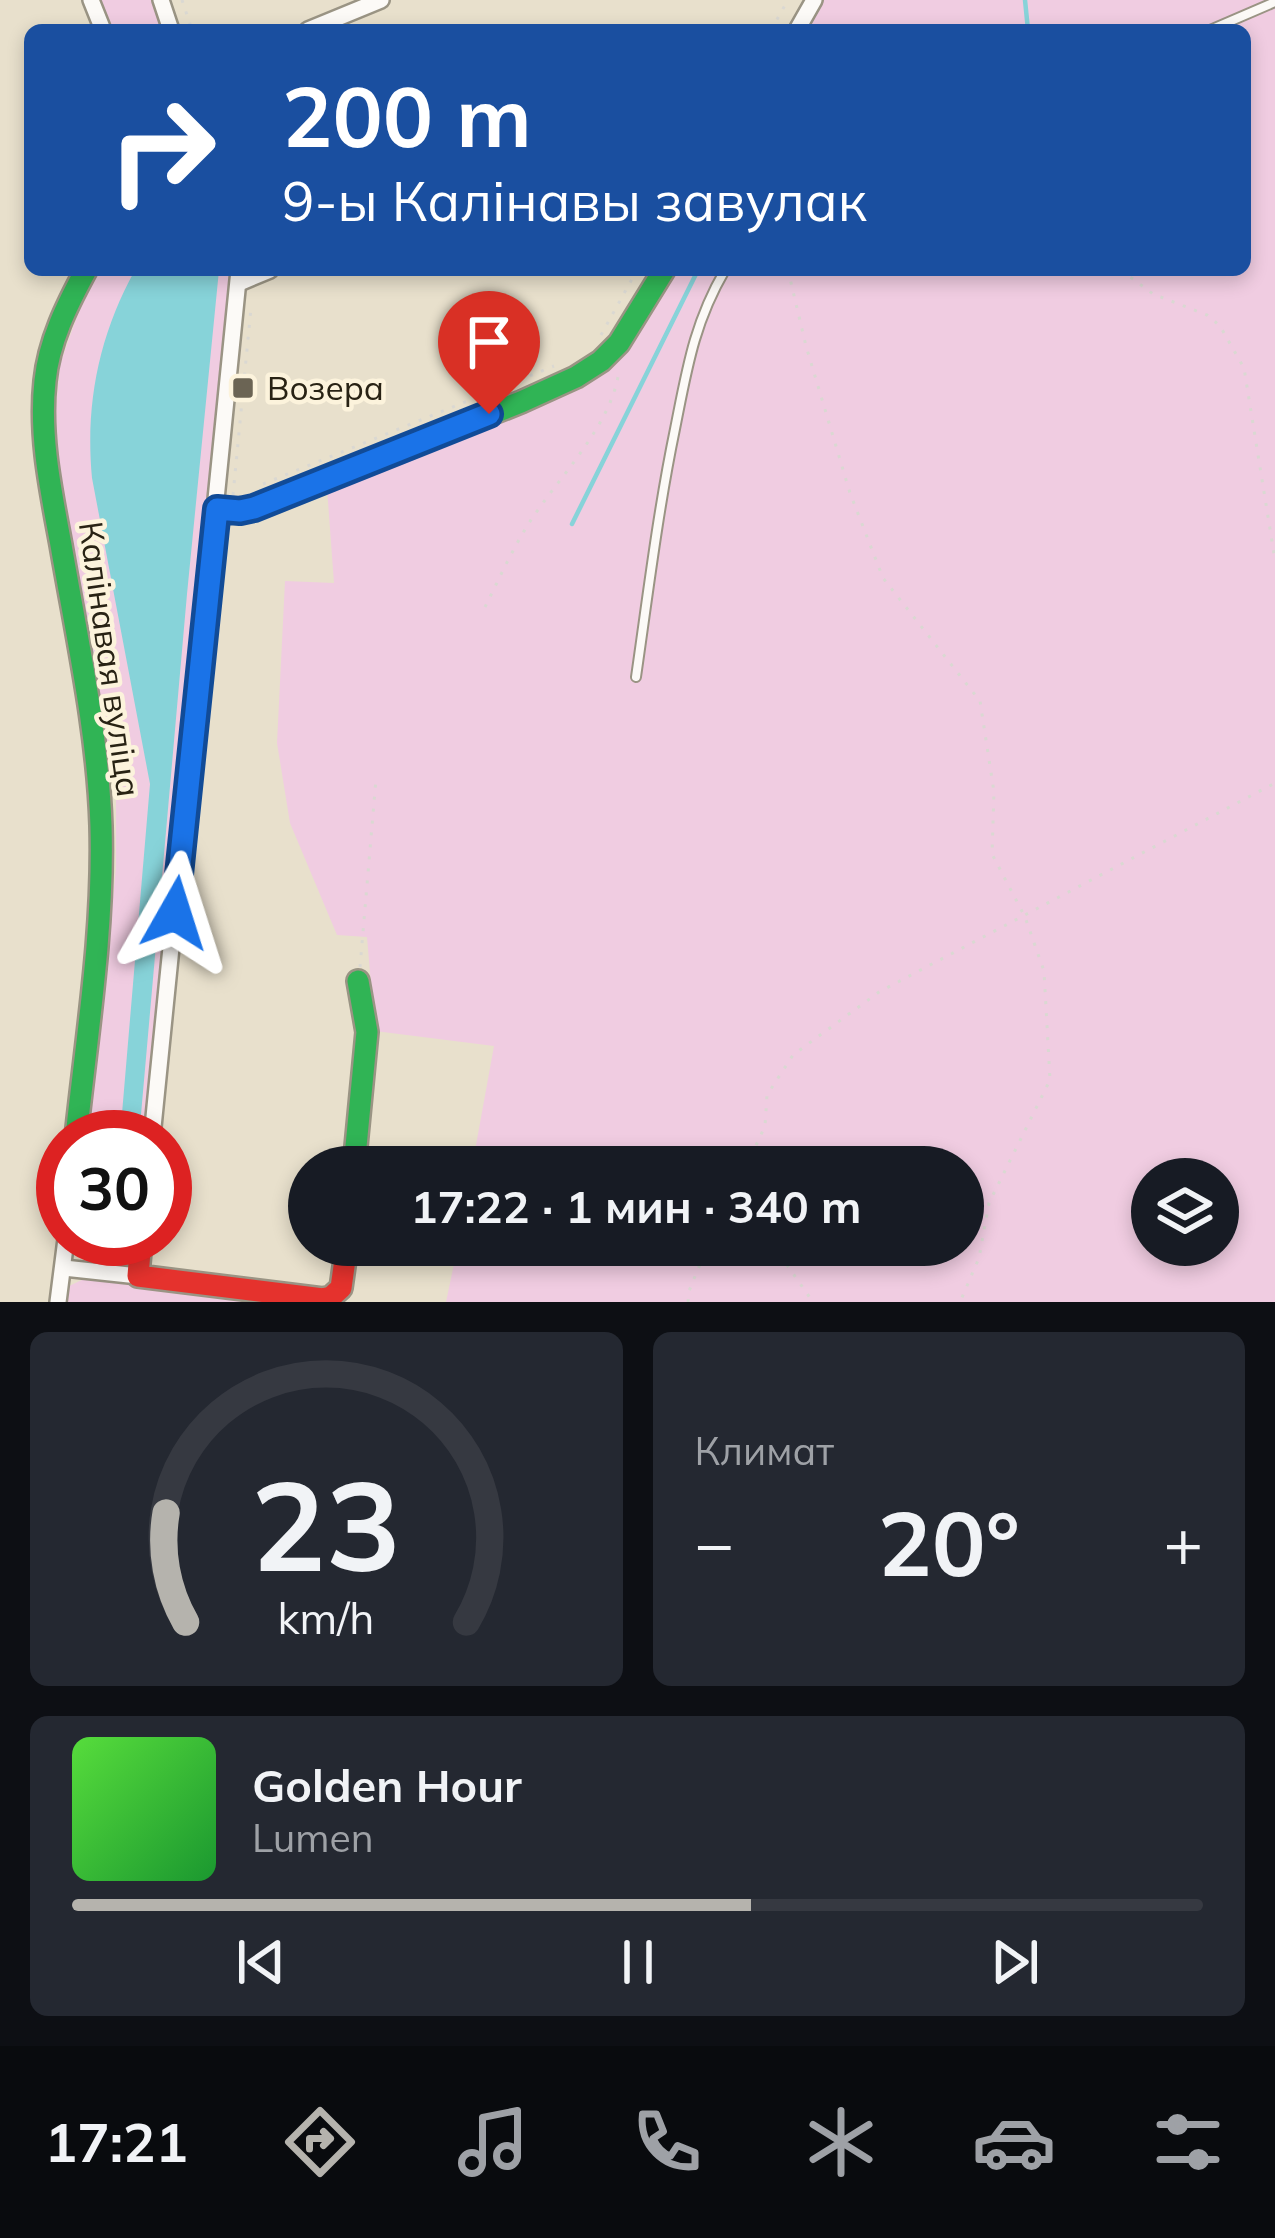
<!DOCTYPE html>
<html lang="ru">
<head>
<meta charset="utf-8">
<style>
  body { margin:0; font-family:Mulish,sans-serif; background:#242831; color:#f1f3f6; height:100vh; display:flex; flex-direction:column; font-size:45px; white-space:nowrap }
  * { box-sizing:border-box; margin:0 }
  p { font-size:39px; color:#9ea1a6 }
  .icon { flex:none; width:66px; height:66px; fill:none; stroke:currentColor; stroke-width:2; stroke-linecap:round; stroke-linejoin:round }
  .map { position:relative; height:1302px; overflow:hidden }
  .side { display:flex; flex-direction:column; gap:30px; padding:30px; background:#0d0f14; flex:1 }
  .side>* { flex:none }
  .top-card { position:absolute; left:24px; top:24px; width:1227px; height:252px; border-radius:18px; box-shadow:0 6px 18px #0003; background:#1a4fa0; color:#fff; overflow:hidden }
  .fabs { position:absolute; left:1131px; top:1158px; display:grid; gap:24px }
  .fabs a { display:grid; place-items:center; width:108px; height:108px; border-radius:50%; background:#171b24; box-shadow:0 6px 18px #0003; font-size:60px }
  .speed { position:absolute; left:36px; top:1110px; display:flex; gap:24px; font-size:60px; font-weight:700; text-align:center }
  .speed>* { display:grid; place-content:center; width:156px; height:156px; border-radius:50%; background:#171b24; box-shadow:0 6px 18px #0003; line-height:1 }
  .speed .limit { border:18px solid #d22; background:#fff; color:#111 }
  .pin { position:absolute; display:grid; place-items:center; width:102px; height:102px; color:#fff; margin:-123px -51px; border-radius:50% 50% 50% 0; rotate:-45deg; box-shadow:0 0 12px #0007 }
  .pin .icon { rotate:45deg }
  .me { position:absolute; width:132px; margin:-66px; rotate:6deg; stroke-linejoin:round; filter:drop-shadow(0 0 9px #0008) }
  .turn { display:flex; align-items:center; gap:42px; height:252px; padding:0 60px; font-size:54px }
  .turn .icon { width:156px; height:156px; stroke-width:2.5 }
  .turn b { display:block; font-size:84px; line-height:102px }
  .big { font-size:90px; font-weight:700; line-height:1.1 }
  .side .tile { flex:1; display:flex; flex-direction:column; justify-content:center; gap:18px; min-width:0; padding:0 42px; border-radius:18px; background:#242831 }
  .side .dial { align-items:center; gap:0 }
  .dial svg { height:312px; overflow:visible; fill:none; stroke:#363941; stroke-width:7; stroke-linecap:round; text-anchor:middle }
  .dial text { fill:#f1f3f6; stroke:none }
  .song { display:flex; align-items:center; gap:36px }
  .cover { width:144px; height:144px; border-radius:18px; background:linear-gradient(135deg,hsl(110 70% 55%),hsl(130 70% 35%)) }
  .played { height:12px; border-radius:6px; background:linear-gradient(90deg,#b5b3ad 60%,#363941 60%) }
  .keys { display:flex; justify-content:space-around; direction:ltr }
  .heat { display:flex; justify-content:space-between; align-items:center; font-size:66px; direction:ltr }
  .side .tiles { flex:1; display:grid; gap:30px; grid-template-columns:1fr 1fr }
  .tile:last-child { grid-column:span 2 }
  .trip { position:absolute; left:288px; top:1146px; width:696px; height:120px; border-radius:60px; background:#171b24; box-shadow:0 6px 18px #0003; font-weight:700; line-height:120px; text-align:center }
  .dock { display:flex; height:192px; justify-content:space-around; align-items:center; background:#090b0e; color:#9ea1a6 }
  .dock .icon { width:84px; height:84px }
  .dock .current { color:#b5b3ad }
  .dock b { font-size:54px; color:#f1f3f6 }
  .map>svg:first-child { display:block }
</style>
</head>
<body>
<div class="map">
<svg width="1275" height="1302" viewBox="0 0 1275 1302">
  <rect width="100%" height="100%" fill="#e8e0cc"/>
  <g fill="#f0cce1" fill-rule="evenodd">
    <polygon points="101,0 154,0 164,30 113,30"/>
    <path d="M822,0H1275V1302H446L458,1245H963V1167H472L494,1046L375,1031L367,937L337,935L290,823L277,743L285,581L334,583L327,488L557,399L597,377L613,365L642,330L675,270H1245V30H805ZM1152,1179H1218V1245H1152Z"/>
    <polygon points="100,270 230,270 148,1137 89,1137 116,868 116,792 61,492 55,418 60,364 79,311"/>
    <polygon points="79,1239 138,1239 137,1255 126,1265 105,1263 86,1255"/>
    <polygon points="84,1279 259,1302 64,1302 69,1286"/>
  </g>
  <path fill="#87d3d9" d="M135,270H219L187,594L139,1137H120L150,784L92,478C85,404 99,335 135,270Z"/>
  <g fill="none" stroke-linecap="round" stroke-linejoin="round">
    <g stroke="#87d3d9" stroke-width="4.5">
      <polyline points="1025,0 1028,30"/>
      <polyline points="572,524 698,270"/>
    </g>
    <defs>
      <g id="lane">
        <polyline points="1210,30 1275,2"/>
        <path d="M636,677C648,594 658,511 675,429C687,369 694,323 725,270"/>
      </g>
      <g id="street">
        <polyline points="91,0 103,30"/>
        <polyline points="161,0 171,30"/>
        <polyline points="308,30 381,0"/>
        <polyline points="797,30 814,0"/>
        <polyline points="239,283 270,270"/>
        <polyline points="152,1137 239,270"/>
        <polyline points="64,1268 138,1276"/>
        <polyline points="58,1302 66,1239"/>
      </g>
      <g id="fast">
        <polyline points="217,509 240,511 254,508 521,402 576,377 601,361 619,343 664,270"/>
        <path d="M76,1137C87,1034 104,930 101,826C98,732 77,638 61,545C51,491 39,436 45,381C49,341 67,305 86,270"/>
        <polyline points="354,1167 367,1032 358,981"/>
      </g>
      <polyline id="jam" points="141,1239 138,1276 323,1299 331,1297 341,1288 347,1245"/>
    </defs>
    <use href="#lane" stroke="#9a9484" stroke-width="12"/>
    <use href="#street" stroke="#9a9484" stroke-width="20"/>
    <use href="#fast" stroke="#9a9484" stroke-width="26"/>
    <use href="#jam" stroke="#9a9484" stroke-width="26"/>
    <g stroke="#dad8d2" stroke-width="3" stroke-dasharray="3 9" stroke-linecap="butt">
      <polyline points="182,0 192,30"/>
      <polyline points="771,30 788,0"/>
      <polyline points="788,270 806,346 850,493 883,578 980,701 994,792 992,854 1025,917 1044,971 1050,1080 989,1203 979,1258 960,1302"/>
      <polyline points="1121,270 1153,294 1207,315 1220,326 1244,368 1275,560"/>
      <polyline points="601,335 637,270"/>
      <polyline points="263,484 554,366"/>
      <polyline points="233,495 251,308"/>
      <path d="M485,607C499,579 512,550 529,523C558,478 613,424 619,370"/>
      <polyline points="360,967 376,779"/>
      <polyline points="746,1167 765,1126 767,1095 793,1055 879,992 1275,783"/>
      <polyline points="773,1245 813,1302"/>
      <polyline points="688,1302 689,1291 708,1245"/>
    </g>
    <use href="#lane" stroke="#fcfaf7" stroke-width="8"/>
    <use href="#street" stroke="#fcfaf7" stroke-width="15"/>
    <use href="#fast" stroke="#30b455" stroke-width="21"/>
    <use href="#jam" stroke="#e5322d" stroke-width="21"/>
  </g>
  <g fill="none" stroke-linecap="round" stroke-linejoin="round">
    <defs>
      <polyline id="route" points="175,913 217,509 240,511 254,508 489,414"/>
    </defs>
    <use href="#route" stroke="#114b97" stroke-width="30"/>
    <use href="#route" stroke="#1a73e8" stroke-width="21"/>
  </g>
  <rect fill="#6b6454" stroke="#fcf3dc" stroke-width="4.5" x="231" y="376" width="24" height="24" rx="6"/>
  <g text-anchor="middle" stroke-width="9" stroke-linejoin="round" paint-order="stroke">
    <g font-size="33" fill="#282214" stroke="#fcf3dc" text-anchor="start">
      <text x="267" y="400">Возера</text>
    </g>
    <g font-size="33" fill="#282214" stroke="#fcf3dc">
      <text transform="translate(110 659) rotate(82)" y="12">Калінавая вуліца</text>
    </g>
  </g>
</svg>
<div class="fabs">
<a><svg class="icon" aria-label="layers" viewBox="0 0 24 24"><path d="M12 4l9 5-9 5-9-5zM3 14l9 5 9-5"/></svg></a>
</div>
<div class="speed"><div class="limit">30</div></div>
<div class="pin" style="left:489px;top:414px;background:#d93025"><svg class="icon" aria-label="arrive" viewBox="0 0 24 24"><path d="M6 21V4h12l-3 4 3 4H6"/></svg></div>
<svg class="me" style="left:175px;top:913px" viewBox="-20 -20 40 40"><path d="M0-17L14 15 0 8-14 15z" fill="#1a73e8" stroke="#fff" stroke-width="4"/></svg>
<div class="trip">17:22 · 1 мин · 340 m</div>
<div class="top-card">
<div class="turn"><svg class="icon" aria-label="right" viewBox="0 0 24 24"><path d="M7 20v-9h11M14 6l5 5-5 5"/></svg><div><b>200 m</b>9-ы Калінавы завулак</div></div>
</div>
</div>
<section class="side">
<div class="tiles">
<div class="tile dial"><svg viewBox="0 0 100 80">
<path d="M14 69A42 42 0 1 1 86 69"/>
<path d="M14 69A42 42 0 0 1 9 41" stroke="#b5b3ad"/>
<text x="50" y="56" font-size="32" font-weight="700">23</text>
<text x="50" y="72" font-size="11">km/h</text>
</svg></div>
<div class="tile"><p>Климат</p>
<div class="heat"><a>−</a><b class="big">20°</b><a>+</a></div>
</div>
<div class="tile">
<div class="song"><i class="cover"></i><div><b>Golden Hour</b><p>Lumen</p></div></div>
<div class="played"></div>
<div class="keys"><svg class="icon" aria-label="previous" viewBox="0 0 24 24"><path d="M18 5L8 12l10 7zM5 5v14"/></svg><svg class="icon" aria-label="pause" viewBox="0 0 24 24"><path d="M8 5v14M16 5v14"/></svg><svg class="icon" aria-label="next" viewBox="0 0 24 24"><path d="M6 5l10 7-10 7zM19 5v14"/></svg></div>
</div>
</div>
</section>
<nav class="dock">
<b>17:21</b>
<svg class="icon current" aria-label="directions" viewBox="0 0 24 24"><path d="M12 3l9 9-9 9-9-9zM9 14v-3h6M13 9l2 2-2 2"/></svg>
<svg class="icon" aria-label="music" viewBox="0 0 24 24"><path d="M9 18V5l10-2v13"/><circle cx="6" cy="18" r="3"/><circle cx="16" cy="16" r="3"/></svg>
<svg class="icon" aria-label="phone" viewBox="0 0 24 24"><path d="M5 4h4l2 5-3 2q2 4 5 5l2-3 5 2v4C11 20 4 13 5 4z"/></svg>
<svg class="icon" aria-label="climate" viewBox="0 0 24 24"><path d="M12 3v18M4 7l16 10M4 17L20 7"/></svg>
<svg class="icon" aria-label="car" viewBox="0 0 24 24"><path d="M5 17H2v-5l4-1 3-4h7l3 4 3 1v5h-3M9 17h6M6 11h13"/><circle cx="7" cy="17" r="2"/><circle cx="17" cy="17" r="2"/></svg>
<svg class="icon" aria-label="filters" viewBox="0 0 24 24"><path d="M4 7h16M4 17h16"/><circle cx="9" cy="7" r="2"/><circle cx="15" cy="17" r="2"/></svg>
</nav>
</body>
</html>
